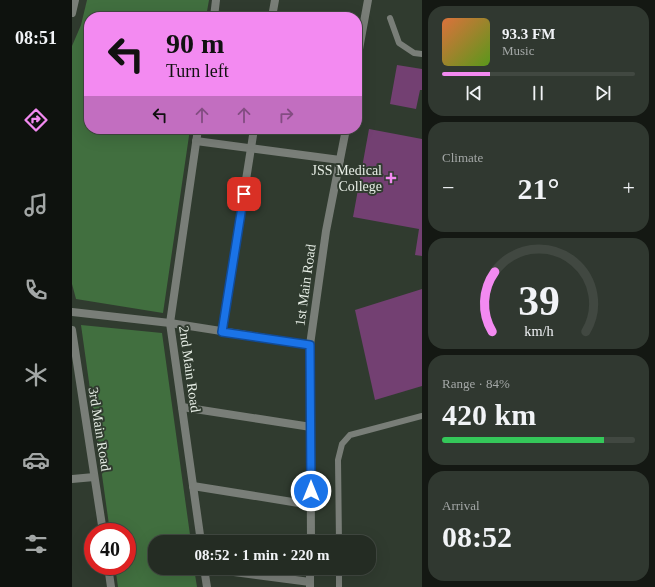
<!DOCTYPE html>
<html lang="en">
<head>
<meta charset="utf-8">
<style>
  body { margin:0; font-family:"Times New Roman",serif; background:#303830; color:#f1f3f6; height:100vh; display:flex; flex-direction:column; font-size:15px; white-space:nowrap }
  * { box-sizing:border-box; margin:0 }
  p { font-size:13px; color:#a3a7a6 }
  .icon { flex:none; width:22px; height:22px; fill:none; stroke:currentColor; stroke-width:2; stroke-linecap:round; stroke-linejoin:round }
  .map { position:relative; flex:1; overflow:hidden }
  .side { display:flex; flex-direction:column; gap:6px; padding:6px; background:#141813; width:233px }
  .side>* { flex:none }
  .banner { position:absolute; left:12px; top:12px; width:278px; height:122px; border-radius:16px; box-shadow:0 4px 16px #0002,0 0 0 1px #414841; background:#f38af1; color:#111; overflow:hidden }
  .speed { position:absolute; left:12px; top:523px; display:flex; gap:8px; font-size:20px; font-weight:700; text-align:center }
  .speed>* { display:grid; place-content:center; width:52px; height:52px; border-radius:50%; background:#242c23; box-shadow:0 4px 16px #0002,0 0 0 1px #414841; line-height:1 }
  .speed .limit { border:6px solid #d22; background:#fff; color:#111 }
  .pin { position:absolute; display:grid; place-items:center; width:34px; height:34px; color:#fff; margin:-17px; border-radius:8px; box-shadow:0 2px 6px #0006 }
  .me { position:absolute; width:44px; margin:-22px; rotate:0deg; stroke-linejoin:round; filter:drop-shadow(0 0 3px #0008) }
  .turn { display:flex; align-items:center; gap:14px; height:84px; padding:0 16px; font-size:18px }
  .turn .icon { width:52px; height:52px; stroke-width:2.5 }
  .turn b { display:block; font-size:28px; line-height:34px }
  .lanes { display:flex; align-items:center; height:38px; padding:0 16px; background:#0003; justify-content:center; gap:20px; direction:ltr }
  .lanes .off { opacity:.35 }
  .big { font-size:30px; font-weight:700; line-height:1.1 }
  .side .tile { flex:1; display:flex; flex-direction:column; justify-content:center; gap:6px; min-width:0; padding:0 14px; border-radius:16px; background:#303830 }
  .side .dial { align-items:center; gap:0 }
  .dial svg { height:104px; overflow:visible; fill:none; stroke:#414841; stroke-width:7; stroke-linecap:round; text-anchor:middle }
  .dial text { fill:#f1f3f6; stroke:none }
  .song { display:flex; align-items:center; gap:12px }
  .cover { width:48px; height:48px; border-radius:6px; background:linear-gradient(135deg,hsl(20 70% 55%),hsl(90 70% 35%)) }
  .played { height:4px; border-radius:2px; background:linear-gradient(90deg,#f38af1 25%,#414841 25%) }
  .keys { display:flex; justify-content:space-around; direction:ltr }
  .heat { display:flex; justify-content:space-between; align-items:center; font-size:22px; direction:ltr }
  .charge { height:6px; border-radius:3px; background:linear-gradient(90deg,#34c759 84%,#414841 0) }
  .trip { position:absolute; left:76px; top:535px; width:228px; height:40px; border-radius:16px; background:#242c23; box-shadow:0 4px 16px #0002,0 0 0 1px #414841; font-weight:700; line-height:40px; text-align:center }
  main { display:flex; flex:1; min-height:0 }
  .menu { display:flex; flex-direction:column; width:72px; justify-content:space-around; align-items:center; background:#0e120e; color:#a3a7a6 }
  .menu .icon { width:28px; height:28px }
  .menu .active { color:#f38af1 }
  .menu b { font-size:18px; color:#f1f3f6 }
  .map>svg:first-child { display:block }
</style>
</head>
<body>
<main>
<nav class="menu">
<b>08:51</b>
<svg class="icon active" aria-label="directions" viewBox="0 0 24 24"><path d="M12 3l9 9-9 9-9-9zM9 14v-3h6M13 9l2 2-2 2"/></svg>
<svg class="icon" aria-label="music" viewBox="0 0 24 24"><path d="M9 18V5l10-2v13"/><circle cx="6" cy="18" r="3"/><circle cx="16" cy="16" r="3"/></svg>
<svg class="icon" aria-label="phone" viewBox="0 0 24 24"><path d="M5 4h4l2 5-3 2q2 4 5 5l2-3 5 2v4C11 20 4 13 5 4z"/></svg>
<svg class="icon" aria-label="climate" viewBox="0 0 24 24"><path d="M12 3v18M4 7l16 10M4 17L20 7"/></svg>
<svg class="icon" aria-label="car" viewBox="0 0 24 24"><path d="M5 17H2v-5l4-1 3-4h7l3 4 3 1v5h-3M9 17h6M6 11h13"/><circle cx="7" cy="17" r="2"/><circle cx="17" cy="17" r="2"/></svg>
<svg class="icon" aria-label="filters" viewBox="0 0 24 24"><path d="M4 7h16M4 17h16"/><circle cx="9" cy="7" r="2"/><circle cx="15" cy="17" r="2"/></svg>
</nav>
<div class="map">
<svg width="350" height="587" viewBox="0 0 350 587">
  <rect width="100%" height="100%" fill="#303b2f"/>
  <g fill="#416f3f">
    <polygon points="15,0 137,0 134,17 17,17 17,129 118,129 91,313 4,299 0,284 0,46 9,25"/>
    <polygon points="9,325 90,333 119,542 83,542 83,568 122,568 125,587 46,587 43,566 55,566 55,532 38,532"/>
  </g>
  <g fill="#734072">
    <polygon points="325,65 350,69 350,90 348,90 344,109 318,104"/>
    <polygon points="297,129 350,139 350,256 343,255 347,229 281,217"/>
    <polygon points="350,289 350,386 303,400 283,310"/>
  </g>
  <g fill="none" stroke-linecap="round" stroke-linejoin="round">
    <g stroke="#797e78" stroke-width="6">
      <polyline points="318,18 327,43 342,53 350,54"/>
      <polyline points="267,542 266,460 270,444 278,435 350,416"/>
      <polyline points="267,568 267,587"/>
    </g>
    <g stroke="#797e78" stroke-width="8">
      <polyline points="0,13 3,0"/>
      <polyline points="142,17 144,0"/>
      <polyline points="200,17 203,0"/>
      <polyline points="126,129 98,323 129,542"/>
      <polyline points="124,141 268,160"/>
      <polyline points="0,312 98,323 238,345"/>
      <polyline points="0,330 31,532"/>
      <polyline points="150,332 182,129"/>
      <polyline points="110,407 239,427"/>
      <polyline points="0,479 22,477"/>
      <polyline points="121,486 239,505"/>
      <polyline points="36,566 39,587"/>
      <polyline points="132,568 238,582"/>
      <polyline points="132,568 135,587"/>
    </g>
    <g stroke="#797e78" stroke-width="8">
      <polyline points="285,60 296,0"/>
      <polyline points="239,542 238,345 254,231 274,129"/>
      <polyline points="238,587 238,568"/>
    </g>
  </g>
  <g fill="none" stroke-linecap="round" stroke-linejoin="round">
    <defs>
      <polyline id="route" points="172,194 150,332 238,345 239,491"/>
    </defs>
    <use href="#route" stroke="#114b97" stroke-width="10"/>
    <use href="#route" stroke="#1a73e8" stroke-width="7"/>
  </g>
  <path fill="#f38af1" stroke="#303b2f" stroke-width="1.5" d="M317 172h4v4h4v4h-4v4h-4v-4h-4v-4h4z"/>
  <g text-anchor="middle" stroke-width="4" stroke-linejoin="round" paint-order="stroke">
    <g font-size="14" fill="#e7eee6" stroke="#303b2f" text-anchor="end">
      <text x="310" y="175">JSS Medical<tspan x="310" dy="16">College</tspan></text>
    </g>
    <g font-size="14" fill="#e7eee6" stroke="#303b2f">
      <text transform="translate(233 285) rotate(-82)" y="5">1st Main Road</text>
      <text transform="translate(118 369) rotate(82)" y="5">2nd Main Road</text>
      <text transform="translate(28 429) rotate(81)" y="5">3rd Main Road</text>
    </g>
  </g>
</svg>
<div class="speed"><div class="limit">40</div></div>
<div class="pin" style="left:172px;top:194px;background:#d93025"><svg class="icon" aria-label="arrive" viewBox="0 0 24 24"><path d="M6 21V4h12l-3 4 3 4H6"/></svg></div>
<svg class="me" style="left:239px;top:491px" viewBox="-20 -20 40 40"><circle r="17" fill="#1a73e8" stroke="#fff" stroke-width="3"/><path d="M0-11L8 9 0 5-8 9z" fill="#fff"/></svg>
<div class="trip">08:52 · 1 min · 220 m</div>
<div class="banner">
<div class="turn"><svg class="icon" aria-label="left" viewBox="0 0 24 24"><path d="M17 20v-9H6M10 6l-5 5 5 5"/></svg><div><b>90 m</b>Turn left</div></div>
<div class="lanes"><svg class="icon" aria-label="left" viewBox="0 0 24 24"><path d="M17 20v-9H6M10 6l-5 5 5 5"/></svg><svg class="icon off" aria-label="ahead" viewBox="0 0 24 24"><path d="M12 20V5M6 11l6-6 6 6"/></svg><svg class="icon off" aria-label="ahead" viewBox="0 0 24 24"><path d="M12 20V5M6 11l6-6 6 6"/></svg><svg class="icon off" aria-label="right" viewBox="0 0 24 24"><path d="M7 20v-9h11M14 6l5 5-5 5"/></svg></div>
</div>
</div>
<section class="side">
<div class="tile">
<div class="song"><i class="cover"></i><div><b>93.3 FM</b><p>Music</p></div></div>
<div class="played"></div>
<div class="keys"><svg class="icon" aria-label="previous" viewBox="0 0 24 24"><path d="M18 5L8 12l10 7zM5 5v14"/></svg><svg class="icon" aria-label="pause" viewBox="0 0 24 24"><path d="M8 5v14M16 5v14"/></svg><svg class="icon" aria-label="next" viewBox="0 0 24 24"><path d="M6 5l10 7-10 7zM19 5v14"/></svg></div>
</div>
<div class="tile"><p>Climate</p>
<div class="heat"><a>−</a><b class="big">21°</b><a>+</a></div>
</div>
<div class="tile dial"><svg viewBox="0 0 100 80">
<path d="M14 69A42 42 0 1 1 86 69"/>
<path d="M14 69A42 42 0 0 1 16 23" stroke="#f38af1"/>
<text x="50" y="56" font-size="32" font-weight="700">39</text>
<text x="50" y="72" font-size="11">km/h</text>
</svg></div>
<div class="tile"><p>Range · 84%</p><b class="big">420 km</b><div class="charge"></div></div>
<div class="tile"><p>Arrival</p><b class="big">08:52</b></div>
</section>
</main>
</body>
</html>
